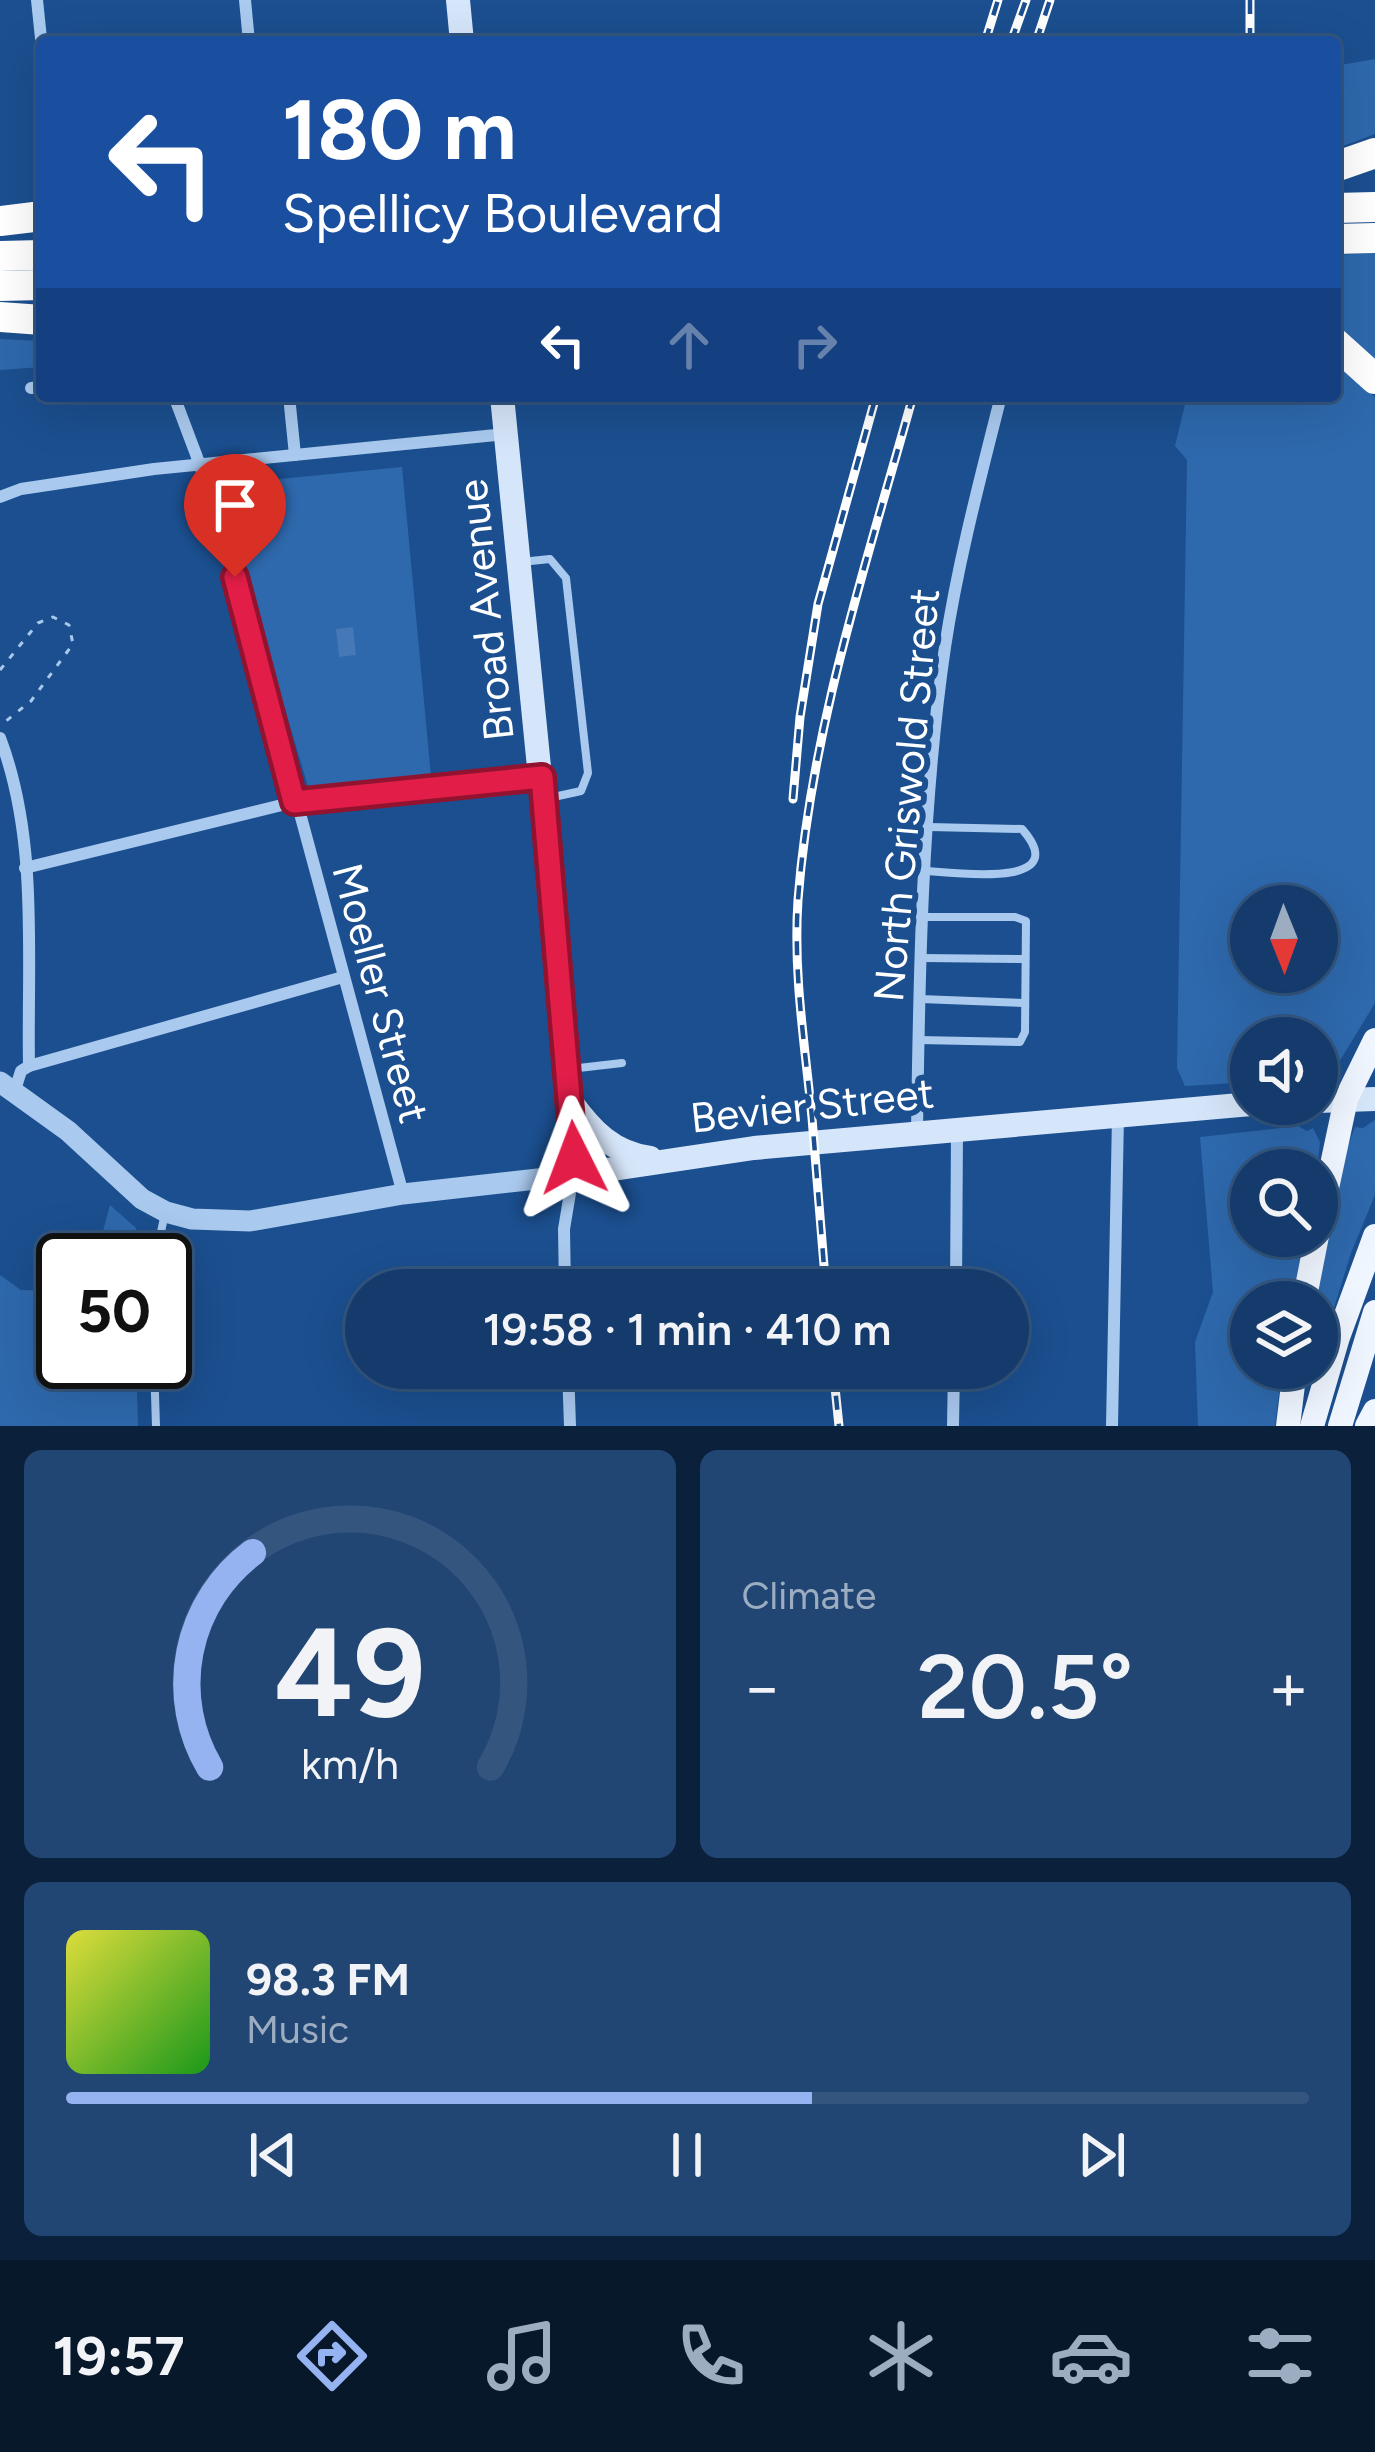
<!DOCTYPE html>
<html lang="en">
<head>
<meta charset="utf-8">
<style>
  body { margin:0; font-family:Figtree,sans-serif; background:#214673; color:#f1f3f6; height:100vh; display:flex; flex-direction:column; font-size:45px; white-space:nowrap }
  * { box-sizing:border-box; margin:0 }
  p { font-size:39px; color:#9dadc1 }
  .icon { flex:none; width:66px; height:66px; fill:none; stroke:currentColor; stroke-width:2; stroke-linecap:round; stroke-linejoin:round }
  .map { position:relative; height:1426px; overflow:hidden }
  .drawer { display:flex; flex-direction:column; gap:24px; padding:24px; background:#0b203b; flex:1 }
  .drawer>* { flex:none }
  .banner { position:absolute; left:36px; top:36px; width:1305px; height:366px; border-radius:12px; box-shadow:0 12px 48px #0002,0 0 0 3px #33557e; background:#1a4fa0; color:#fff; overflow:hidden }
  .needle { width:78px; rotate:179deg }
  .tools { position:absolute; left:1230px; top:885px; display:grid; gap:24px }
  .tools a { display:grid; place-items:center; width:108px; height:108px; border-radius:50%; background:#143b6b; box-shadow:0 12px 48px #0002,0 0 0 3px #33557e; font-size:60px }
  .speed { position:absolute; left:36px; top:1233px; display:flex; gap:24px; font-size:60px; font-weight:700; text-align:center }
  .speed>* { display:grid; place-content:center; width:156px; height:156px; border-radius:50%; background:#143b6b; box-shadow:0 12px 48px #0002,0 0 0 3px #33557e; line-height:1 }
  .speed .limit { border:6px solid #111; border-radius:18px; background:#fff; color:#111 }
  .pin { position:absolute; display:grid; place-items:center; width:102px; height:102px; color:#fff; margin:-123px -51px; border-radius:50% 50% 50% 0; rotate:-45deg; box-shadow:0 0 12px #0007 }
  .pin .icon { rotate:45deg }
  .me { position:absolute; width:132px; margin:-66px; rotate:357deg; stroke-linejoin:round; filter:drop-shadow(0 0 9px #0008) }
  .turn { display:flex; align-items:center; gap:42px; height:252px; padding:0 48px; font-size:54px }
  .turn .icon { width:156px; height:156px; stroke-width:2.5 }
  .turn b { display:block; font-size:84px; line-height:102px }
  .lanes { display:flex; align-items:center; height:114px; padding:0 48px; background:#0003; justify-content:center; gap:60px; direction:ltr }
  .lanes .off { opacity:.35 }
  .big { font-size:90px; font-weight:600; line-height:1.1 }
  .drawer .card { flex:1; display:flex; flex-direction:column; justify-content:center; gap:18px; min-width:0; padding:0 42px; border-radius:18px; background:#214673 }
  .drawer .dial { align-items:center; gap:0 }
  .dial svg { height:312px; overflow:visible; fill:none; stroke:#33557e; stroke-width:7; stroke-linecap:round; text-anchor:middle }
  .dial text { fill:#f1f3f6; stroke:none }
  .song { display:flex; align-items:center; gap:36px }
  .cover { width:144px; height:144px; border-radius:18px; background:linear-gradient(135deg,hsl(60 70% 55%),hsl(120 70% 35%)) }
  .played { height:12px; border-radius:6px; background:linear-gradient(90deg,#95b2f1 60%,#33557e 60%) }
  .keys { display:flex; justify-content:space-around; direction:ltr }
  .heat { display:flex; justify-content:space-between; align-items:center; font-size:66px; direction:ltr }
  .drawer .tiles { flex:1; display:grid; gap:24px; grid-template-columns:1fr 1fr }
  .card:last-child { grid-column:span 2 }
  .trip { position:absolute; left:345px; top:1269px; width:684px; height:120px; border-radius:60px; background:#143b6b; box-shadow:0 12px 48px #0002,0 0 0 3px #33557e; font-weight:600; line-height:120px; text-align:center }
  .dock { display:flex; height:192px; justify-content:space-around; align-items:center; background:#08182b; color:#9dadc1 }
  .dock .icon { width:84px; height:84px }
  .dock .selected { color:#95b2f1 }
  .dock b { font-size:54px; color:#f1f3f6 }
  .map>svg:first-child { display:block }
</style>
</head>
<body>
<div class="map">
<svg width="1375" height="1426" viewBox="0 0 1375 1426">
  <rect width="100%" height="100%" fill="#1b4f8f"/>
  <g fill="#2e69ad" fill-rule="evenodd">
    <polygon points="1375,59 1375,134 1335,149 1335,66"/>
    <polygon points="1375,253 1375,359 1335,324 1335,255"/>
    <polygon points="0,339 42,341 42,367 0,370"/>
    <path d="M1335,361L1375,397V1003L1338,1064L1317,1071V1038H1251V1082L1185,1086L1177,1068L1187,460L1175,446L1187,396H1335ZM1251,906H1317V972H1251Z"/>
    <polygon points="402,467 432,787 312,800 218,485"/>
    <polygon points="1375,1120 1375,1195 1351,1253 1317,1363 1315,1302 1340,1167 1355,1127 1363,1128"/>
    <polygon points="1298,1126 1307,1131 1313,1128 1320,1142 1317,1171 1251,1170 1251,1236 1305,1236 1292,1302 1251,1302 1251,1368 1282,1368 1275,1426 1198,1426 1195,1342 1213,1292 1200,1137"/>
    <polygon points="110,1205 136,1228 136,1260 91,1260 99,1246"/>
    <polygon points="0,1275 21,1290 63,1291 63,1362 136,1362 138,1426 0,1426"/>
  </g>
  <polygon fill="#4478b7" points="353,627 356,655 339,657 336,629"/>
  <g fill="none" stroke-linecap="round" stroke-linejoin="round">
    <polyline stroke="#a9c9ee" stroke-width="3" stroke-dasharray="6 9" stroke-linecap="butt" points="0,670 38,623 53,617 69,625 73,644 31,701 1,725"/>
    <g stroke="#a9c9ee" stroke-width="8">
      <polyline points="521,562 550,559 566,578 588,773 581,791 549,798"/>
      <path d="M927,871C955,873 1075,889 1022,829L929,827"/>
      <polyline points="922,958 1025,959"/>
      <polyline points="920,999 1025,1003"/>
      <polyline points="919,1040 1020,1042 1025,1032 1026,921 1015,917 924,917"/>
      <polyline points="570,1069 622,1063"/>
      <polyline points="155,1260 165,1213"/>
      <polyline points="154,1362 156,1426"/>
    </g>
    <g stroke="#a9c9ee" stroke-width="12">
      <polyline points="37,0 42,48"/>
      <polyline points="245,0 249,42"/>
      <polyline points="31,388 42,387"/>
      <polyline points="174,396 200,465 246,614 403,1194"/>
      <polyline points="289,396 295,455"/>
      <polyline points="0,497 21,489 154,469 506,434"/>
      <path d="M0,738C39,840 27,959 29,1066L21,1071L15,1090"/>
      <polyline points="25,868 294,802 541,777"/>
      <polyline points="29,1066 343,977"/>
      <path d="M917,1133C919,976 922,803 945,647C958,562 980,479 1001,396"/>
      <polyline points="565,1290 564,1229 573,1175"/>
      <polyline points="956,1290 957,1130"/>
      <polyline points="568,1368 570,1426"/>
      <polyline points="953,1426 954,1368"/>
      <polyline points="1112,1426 1118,1116"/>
    </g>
    <polyline stroke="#a9c9ee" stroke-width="21" points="0,1082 68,1131 142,1199 166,1212 192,1219 250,1221 403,1194 573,1175"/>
    <g stroke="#d6e6fa" stroke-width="24">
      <polyline points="458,0 462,42"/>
      <polyline points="502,396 567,1048 573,1175 754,1148 1251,1104"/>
      <polyline points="1317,1101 1375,1099"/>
      <path d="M571,1102C592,1131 613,1153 650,1158"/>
    </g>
    <g stroke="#f0f6ff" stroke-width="24">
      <polyline points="1317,1235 1346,1099 1375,1040"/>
      <polyline points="1304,1302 1317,1236"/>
      <polyline points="1288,1426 1295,1368"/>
      <polyline points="1312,1426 1338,1337 1375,1236"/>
      <polyline points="1340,1426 1375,1312"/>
      <polyline points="1367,1426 1375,1411"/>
    </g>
    <g stroke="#fff" stroke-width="30">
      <polyline points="1335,167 1375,153"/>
      <polyline points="1335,208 1375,207"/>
      <polyline points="0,221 42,216"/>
      <polyline points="1335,239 1375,238"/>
      <polyline points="0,256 42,255"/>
      <polyline points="0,286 42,285"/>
      <polyline points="0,317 42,320"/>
      <polyline points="1335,343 1375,379"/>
    </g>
    <defs>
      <g id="rail">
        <polyline points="985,42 998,0"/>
        <polyline points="1011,42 1026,0"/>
        <polyline points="1036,42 1050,0"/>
        <polyline points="1250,42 1250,0"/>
        <polyline points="793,799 800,717 818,604 876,396"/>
        <path d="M826,1290C821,1233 817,1175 812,1118C805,1045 793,974 798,900C811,728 867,562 913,396"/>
        <polyline points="833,1368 839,1426"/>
      </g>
    </defs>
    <use href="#rail" stroke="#fff" stroke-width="9"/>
    <use href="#rail" stroke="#1b4f8f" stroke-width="4.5" stroke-dasharray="14" stroke-linecap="butt"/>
  </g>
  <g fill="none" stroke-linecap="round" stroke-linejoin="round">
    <defs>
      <polyline id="route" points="235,577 294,802 542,777 574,1158"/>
    </defs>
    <use href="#route" stroke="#92132f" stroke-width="30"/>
    <use href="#route" stroke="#e11d48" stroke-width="21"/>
  </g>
  <g text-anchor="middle" stroke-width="12" stroke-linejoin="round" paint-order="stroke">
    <g font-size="42" fill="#fff" stroke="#1b4f8f">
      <text transform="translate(485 610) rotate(-96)" y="15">Broad Avenue</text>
      <text transform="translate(906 795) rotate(-85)" y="15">North Griswold Street</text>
      <text transform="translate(381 993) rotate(75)" y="15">Moeller Street</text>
      <text transform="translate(812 1105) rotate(-6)" y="15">Bevier Street</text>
    </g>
  </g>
</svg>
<div class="tools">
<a><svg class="needle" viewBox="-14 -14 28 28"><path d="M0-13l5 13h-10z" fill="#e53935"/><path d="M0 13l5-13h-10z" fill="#9dadc1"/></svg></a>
<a><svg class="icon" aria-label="sound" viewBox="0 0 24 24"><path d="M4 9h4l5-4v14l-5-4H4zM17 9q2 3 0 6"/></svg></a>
<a><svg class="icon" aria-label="search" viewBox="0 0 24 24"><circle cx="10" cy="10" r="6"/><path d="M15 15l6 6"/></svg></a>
<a><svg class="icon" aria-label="layers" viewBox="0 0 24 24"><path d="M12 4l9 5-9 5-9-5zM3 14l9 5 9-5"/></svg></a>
</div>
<div class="speed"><div class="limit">50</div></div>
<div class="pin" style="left:235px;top:577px;background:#d93025"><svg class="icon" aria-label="arrive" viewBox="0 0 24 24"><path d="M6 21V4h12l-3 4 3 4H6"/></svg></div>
<svg class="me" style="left:574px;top:1158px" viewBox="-20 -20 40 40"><path d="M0-17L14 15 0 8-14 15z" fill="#e11d48" stroke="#fff" stroke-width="4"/></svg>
<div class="trip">19:58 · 1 min · 410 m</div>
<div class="banner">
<div class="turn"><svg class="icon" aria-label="left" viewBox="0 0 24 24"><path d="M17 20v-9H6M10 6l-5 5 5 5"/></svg><div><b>180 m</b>Spellicy Boulevard</div></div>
<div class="lanes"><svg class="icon" aria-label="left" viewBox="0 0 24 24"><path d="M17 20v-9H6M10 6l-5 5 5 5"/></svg><svg class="icon off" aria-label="ahead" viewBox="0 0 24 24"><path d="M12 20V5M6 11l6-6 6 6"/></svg><svg class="icon off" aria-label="right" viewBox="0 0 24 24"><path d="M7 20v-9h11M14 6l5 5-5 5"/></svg></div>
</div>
</div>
<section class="drawer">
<div class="tiles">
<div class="card dial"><svg viewBox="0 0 100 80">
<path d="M14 69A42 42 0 1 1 86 69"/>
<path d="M14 69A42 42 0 0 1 25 14" stroke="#95b2f1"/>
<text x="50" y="56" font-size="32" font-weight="700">49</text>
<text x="50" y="72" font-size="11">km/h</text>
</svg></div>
<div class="card"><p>Climate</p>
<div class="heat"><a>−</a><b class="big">20.5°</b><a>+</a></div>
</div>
<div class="card">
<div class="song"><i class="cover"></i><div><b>98.3 FM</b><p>Music</p></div></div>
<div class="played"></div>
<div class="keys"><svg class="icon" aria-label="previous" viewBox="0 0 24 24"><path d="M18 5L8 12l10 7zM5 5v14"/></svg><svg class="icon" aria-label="pause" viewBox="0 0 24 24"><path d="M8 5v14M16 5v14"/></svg><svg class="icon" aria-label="next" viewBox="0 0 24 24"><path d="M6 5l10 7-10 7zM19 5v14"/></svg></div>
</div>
</div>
</section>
<nav class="dock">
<b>19:57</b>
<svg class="icon selected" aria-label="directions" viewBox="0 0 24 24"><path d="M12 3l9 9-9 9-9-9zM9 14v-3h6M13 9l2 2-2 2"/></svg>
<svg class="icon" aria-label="music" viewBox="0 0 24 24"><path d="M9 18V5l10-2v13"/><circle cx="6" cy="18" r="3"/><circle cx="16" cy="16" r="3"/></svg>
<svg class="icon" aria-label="phone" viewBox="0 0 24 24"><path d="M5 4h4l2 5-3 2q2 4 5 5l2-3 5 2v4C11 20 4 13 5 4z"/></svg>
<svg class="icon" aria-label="climate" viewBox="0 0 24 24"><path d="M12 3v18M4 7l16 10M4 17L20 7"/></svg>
<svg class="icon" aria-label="car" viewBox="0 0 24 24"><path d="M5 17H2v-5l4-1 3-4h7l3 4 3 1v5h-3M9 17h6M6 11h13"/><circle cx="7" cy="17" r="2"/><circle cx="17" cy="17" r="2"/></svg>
<svg class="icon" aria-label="filters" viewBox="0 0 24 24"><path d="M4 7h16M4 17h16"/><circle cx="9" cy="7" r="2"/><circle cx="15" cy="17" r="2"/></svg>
</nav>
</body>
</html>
